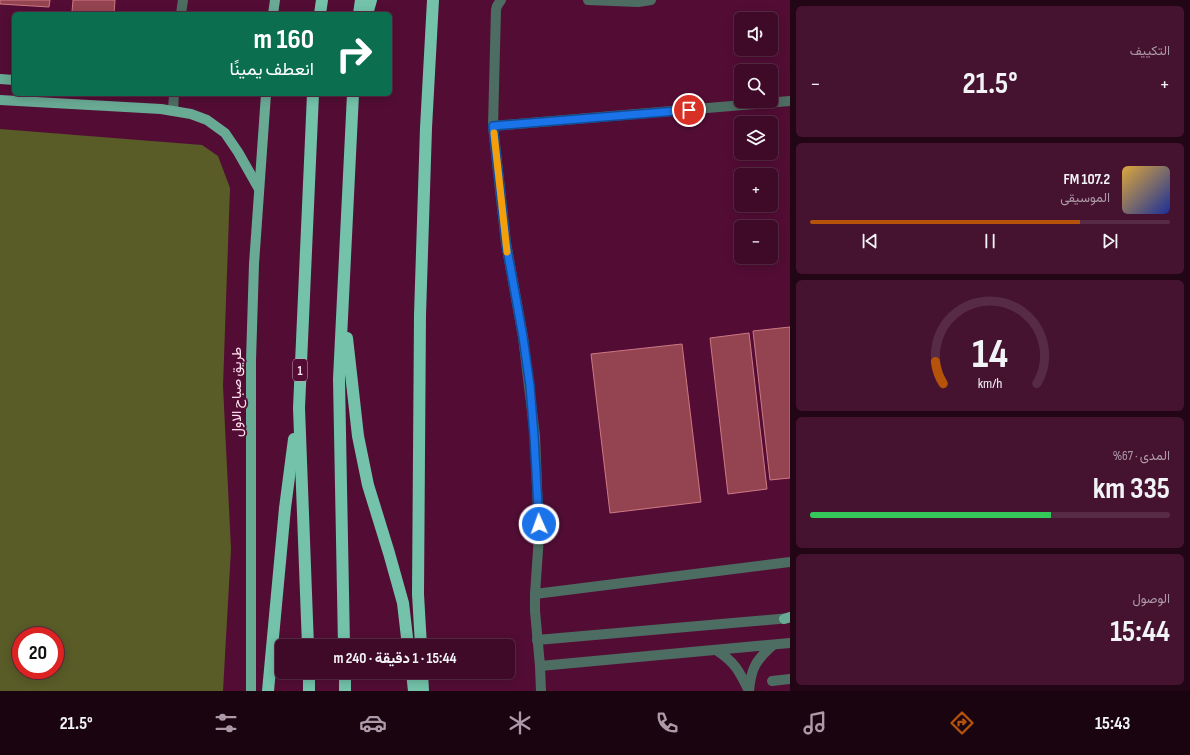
<!DOCTYPE html>
<html lang="ar">
<head>
<meta charset="utf-8">
<style>
  body { margin:0; font-family:"Sofia Sans Condensed",Vazirmatn,sans-serif; background:#451330; color:#f1f3f6; direction:rtl; height:100vh; display:flex; flex-direction:column; font-size:15px; white-space:nowrap }
  * { box-sizing:border-box; margin:0 }
  p { font-size:13px; color:#ad9aa8 }
  .icon { flex:none; width:22px; height:22px; fill:none; stroke:currentColor; stroke-width:2; stroke-linecap:round; stroke-linejoin:round }
  .map { position:relative; flex:1; overflow:hidden; direction:ltr }
  .details { display:flex; flex-direction:column; gap:6px; padding:6px; background:#220616; width:400px }
  .details>* { flex:none }
  .top-card { position:absolute; left:12px; top:12px; width:380px; height:84px; border-radius:6px; box-shadow:0 2px 10px #0003,0 0 0 1px #572b45; direction:rtl; background:#0b6e4f; color:#fff; overflow:hidden }
  .tools { position:absolute; left:734px; top:12px; display:grid; gap:8px }
  .tools a { display:grid; place-items:center; width:44px; height:44px; border-radius:6px; background:#3e0a28; box-shadow:0 2px 10px #0003,0 0 0 1px #572b45; font-size:20px }
  .speed { position:absolute; left:12px; top:627px; display:flex; gap:8px; font-size:20px; font-weight:700; text-align:center }
  .speed>* { display:grid; place-content:center; width:52px; height:52px; border-radius:50%; background:#3e0a28; box-shadow:0 2px 10px #0003,0 0 0 1px #572b45; line-height:1 }
  .speed .limit { border:6px solid #d22; background:#fff; color:#111 }
  .pin { position:absolute; display:grid; place-items:center; width:34px; height:34px; color:#fff; margin:-17px; border:2px solid #fff; border-radius:50%; box-shadow:0 1px 4px #0007 }
  .me { position:absolute; width:44px; margin:-22px; rotate:358deg; stroke-linejoin:round; filter:drop-shadow(0 0 3px #0008) }
  .turn { display:flex; align-items:center; gap:14px; height:84px; padding:0 12px; font-size:18px }
  .turn .icon { width:52px; height:52px; stroke-width:2.5 }
  .turn b { display:block; font-size:28px; line-height:34px }
  .big { font-size:30px; font-weight:700; line-height:1.1 }
  .details .card { flex:1; display:flex; flex-direction:column; justify-content:center; gap:6px; min-width:0; padding:0 14px; border-radius:6px; background:#451330 }
  .details .dial { align-items:center; gap:0 }
  .dial svg { height:104px; overflow:visible; fill:none; stroke:#572b45; stroke-width:7; stroke-linecap:round; text-anchor:middle }
  .dial text { fill:#f1f3f6; stroke:none }
  .song { display:flex; align-items:center; gap:12px }
  .cover { width:48px; height:48px; border-radius:6px; background:linear-gradient(135deg,hsl(40 70% 55%),hsl(230 70% 35%)) }
  .played { height:4px; border-radius:2px; background:linear-gradient(90deg,#b45309 75%,#572b45 75%) }
  .keys { display:flex; justify-content:space-around; direction:ltr }
  .heat { display:flex; justify-content:space-between; align-items:center; font-size:22px; direction:ltr }
  .charge { height:6px; border-radius:3px; background:linear-gradient(90deg,#34c759 67%,#572b45 0) }
  .trip { position:absolute; left:275px; top:639px; width:240px; height:40px; border-radius:6px; background:#3e0a28; box-shadow:0 2px 10px #0003,0 0 0 1px #572b45; font-weight:700; line-height:40px; text-align:center; direction:rtl }
  .tabs { display:flex; height:64px; justify-content:space-around; align-items:center; background:#190410; color:#ad9aa8 }
  .tabs .icon { width:28px; height:28px }
  .tabs .active { color:#b45309 }
  .tabs b { font-size:18px; color:#f1f3f6 }
  main { display:flex; flex:1; min-height:0 }
  .map>svg:first-child { display:block }
</style>
</head>
<body>
<main>
<section class="details">
<div class="card"><p>التكييف</p>
<div class="heat"><a>−</a><b class="big">21.5°</b><a>+</a></div>
</div>
<div class="card">
<div class="song"><i class="cover"></i><div><b>107.2 FM</b><p>الموسيقى</p></div></div>
<div class="played"></div>
<div class="keys"><svg class="icon" aria-label="previous" viewBox="0 0 24 24"><path d="M18 5L8 12l10 7zM5 5v14"/></svg><svg class="icon" aria-label="pause" viewBox="0 0 24 24"><path d="M8 5v14M16 5v14"/></svg><svg class="icon" aria-label="next" viewBox="0 0 24 24"><path d="M6 5l10 7-10 7zM19 5v14"/></svg></div>
</div>
<div class="card dial"><svg viewBox="0 0 100 80">
<path d="M14 69A42 42 0 1 1 86 69"/>
<path d="M14 69A42 42 0 0 1 8 52" stroke="#b45309"/>
<text x="50" y="56" font-size="32" font-weight="700">14</text>
<text x="50" y="72" font-size="11">km/h</text>
</svg></div>
<div class="card"><p>المدى · 67%</p><b class="big">335 km</b><div class="charge"></div></div>
<div class="card"><p>الوصول</p><b class="big">15:44</b></div>
</section>
<div class="map">
<svg width="790" height="691" viewBox="0 0 790 691">
  <rect width="100%" height="100%" fill="#530d35"/>
  <path fill="#595c27" fill-rule="evenodd" d="M0,129L202,145L218,156L230,188L223,386L231,549L223,691H0ZM21,636H55V670H21Z"/>
  <g fill="#944451" stroke="#ce7884">
    <polygon points="0,0 50,0 49,7 0,4"/>
    <polygon points="73,0 115,0 114,14 72,12"/>
    <polygon points="790,327 790,478 770,480 753,331"/>
    <polygon points="749,333 767,489 728,494 710,338"/>
    <polygon points="682,344 701,502 610,513 591,354"/>
  </g>
  <g fill="none" stroke-linecap="round" stroke-linejoin="round">
    <g stroke="#4e6d62" stroke-width="10">
      <polyline points="501,0 497,6 496,10 493,126 506,243 523,337 535,436 539,536 535,594 535,611 540,666 790,643"/>
      <polyline points="588,0 638,2 651,0"/>
      <polyline points="181,14 183,0"/>
      <polyline points="173,111 174,94"/>
      <polyline points="493,126 790,101"/>
      <polyline points="535,594 790,562"/>
      <polyline points="537,640 790,618"/>
      <path d="M716,650C735,662 739,671 749,691"/>
      <polyline points="540,666 541,691"/>
      <polyline points="772,681 790,679"/>
      <path d="M749,691C751,668 756,660 773,645"/>
    </g>
    <g stroke="#69aa95" stroke-width="10">
      <polyline points="273,14 275,0"/>
      <polyline points="0,79 14,80"/>
      <polyline points="0,100 161,109 191,114 207,120 225,133 238,152 259,189"/>
      <polyline points="784,619 790,617"/>
      <polyline points="251,691 251,360 254,264 266,94"/>
    </g>
    <g stroke="#73c2a9" stroke-width="12">
      <polyline points="320,14 322,0"/>
      <polyline points="359,14 361,0"/>
      <polyline points="367,14 371,0"/>
      <polyline points="347,338 358,436 368,485 389,553 403,603 408,646"/>
      <polyline points="308,646 299,408 313,94"/>
      <polyline points="344,646 339,379 353,94"/>
      <polyline points="421,646 418,594 420,315 426,128 433,0"/>
      <polyline points="309,672 309,691"/>
      <polyline points="345,672 345,691"/>
      <polyline points="412,672 414,691"/>
      <polyline points="422,672 423,691"/>
      <polyline points="268,691 285,508 294,439"/>
    </g>
  </g>
  <g fill="none" stroke-linecap="round" stroke-linejoin="round">
    <defs>
      <polyline id="route" points="539,524 534,436 530,386 523,337 506,243 493,126 689,110"/>
    </defs>
    <use href="#route" stroke="#114b97" stroke-width="10"/>
    <use href="#route" stroke="#1a73e8" stroke-width="7"/>
    <polyline stroke="#f59e0b" stroke-width="7" points="494,133 507,252"/>
  </g>
  <g text-anchor="middle" stroke-width="4" stroke-linejoin="round" paint-order="stroke">
    <rect fill="#530d35" stroke="#cba3b6" stroke-width="1" x="293" y="359" width="14" height="22" rx="3"/>
    <g font-size="13" font-weight="bold" fill="#fee3ee">
      <text x="300" y="375">1</text>
    </g>
    <g font-size="14" fill="#fee3ee" stroke="#530d35">
      <text transform="translate(236 392) rotate(-90)" y="5">طريق صباح الاول</text>
    </g>
  </g>
</svg>
<div class="tools">
<a><svg class="icon" aria-label="sound" viewBox="0 0 24 24"><path d="M4 9h4l5-4v14l-5-4H4zM17 9q2 3 0 6"/></svg></a>
<a><svg class="icon" aria-label="search" viewBox="0 0 24 24"><circle cx="10" cy="10" r="6"/><path d="M15 15l6 6"/></svg></a>
<a><svg class="icon" aria-label="layers" viewBox="0 0 24 24"><path d="M12 4l9 5-9 5-9-5zM3 14l9 5 9-5"/></svg></a>
<a>+</a>
<a>−</a>
</div>
<div class="speed"><div class="limit">20</div></div>
<div class="pin" style="left:689px;top:110px;background:#d93025"><svg class="icon" aria-label="arrive" viewBox="0 0 24 24"><path d="M6 21V4h12l-3 4 3 4H6"/></svg></div>
<svg class="me" style="left:539px;top:524px" viewBox="-20 -20 40 40"><circle r="17" fill="#1a73e8" stroke="#fff" stroke-width="3"/><path d="M0-11L8 9 0 5-8 9z" fill="#fff"/></svg>
<div class="trip">15:44 · 1 دقيقة · 240 m</div>
<div class="top-card">
<div class="turn"><svg class="icon" aria-label="right" viewBox="0 0 24 24"><path d="M7 20v-9h11M14 6l5 5-5 5"/></svg><div><b>160 m</b>انعطف يمينًا</div></div>
</div>
</div>
</main>
<nav class="tabs">
<b>15:43</b>
<svg class="icon active" aria-label="directions" viewBox="0 0 24 24"><path d="M12 3l9 9-9 9-9-9zM9 14v-3h6M13 9l2 2-2 2"/></svg>
<svg class="icon" aria-label="music" viewBox="0 0 24 24"><path d="M9 18V5l10-2v13"/><circle cx="6" cy="18" r="3"/><circle cx="16" cy="16" r="3"/></svg>
<svg class="icon" aria-label="phone" viewBox="0 0 24 24"><path d="M5 4h4l2 5-3 2q2 4 5 5l2-3 5 2v4C11 20 4 13 5 4z"/></svg>
<svg class="icon" aria-label="climate" viewBox="0 0 24 24"><path d="M12 3v18M4 7l16 10M4 17L20 7"/></svg>
<svg class="icon" aria-label="car" viewBox="0 0 24 24"><path d="M5 17H2v-5l4-1 3-4h7l3 4 3 1v5h-3M9 17h6M6 11h13"/><circle cx="7" cy="17" r="2"/><circle cx="17" cy="17" r="2"/></svg>
<svg class="icon" aria-label="filters" viewBox="0 0 24 24"><path d="M4 7h16M4 17h16"/><circle cx="9" cy="7" r="2"/><circle cx="15" cy="17" r="2"/></svg>
<b>21.5°</b>
</nav>
</body>
</html>
